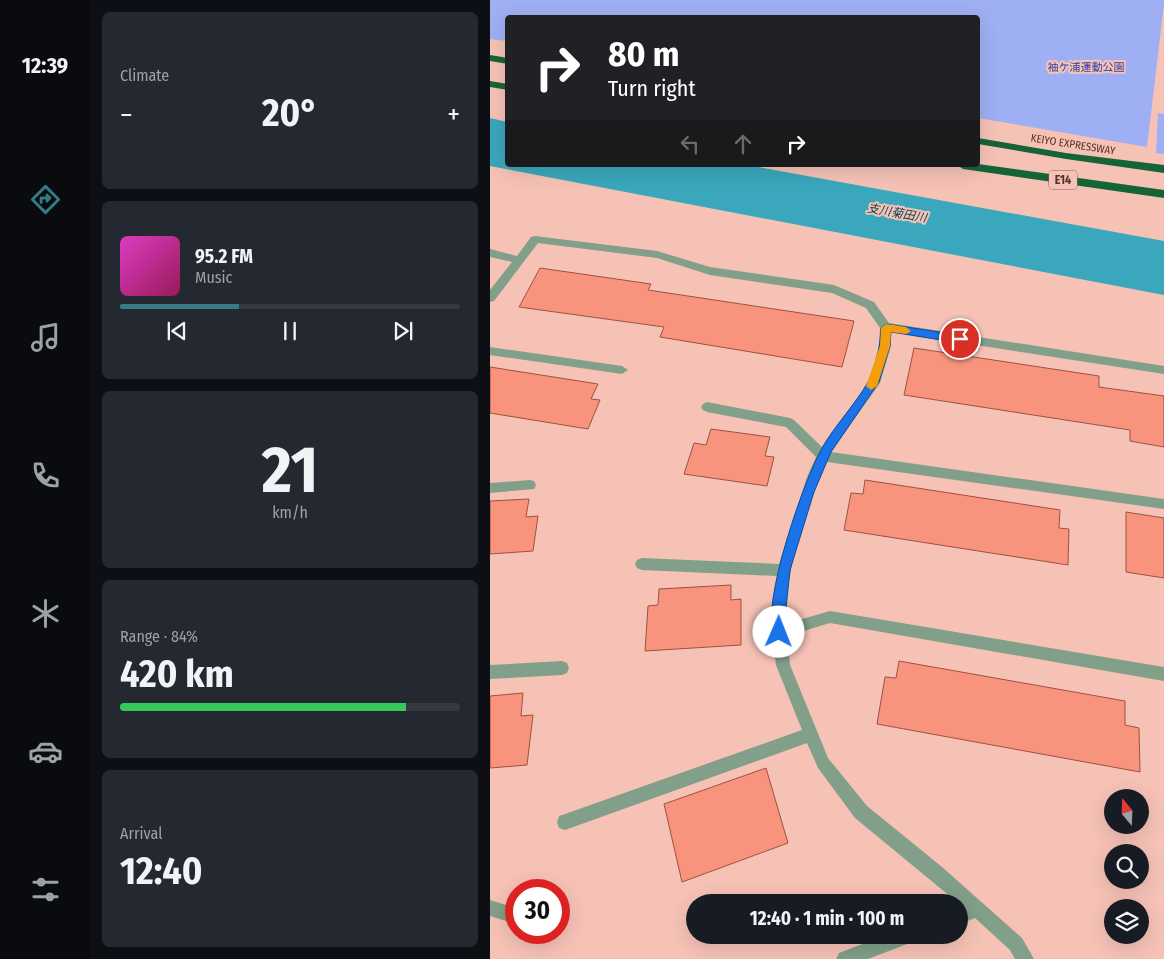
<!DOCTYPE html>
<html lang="en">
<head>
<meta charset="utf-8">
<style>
  body { margin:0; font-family:"Fira Sans Condensed","Noto Sans JP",sans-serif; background:#242831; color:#f1f3f6; height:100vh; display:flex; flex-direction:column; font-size:19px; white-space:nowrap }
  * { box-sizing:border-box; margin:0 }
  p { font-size:16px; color:#9ea1a6 }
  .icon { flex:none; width:28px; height:28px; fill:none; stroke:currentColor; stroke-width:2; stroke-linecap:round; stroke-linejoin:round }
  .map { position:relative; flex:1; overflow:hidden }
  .drawer { display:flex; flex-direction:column; gap:12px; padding:12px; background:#0d0f14; width:400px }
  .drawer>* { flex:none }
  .guide { position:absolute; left:15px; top:15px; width:475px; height:152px; border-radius:5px; box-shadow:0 5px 20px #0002; background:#202124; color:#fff; overflow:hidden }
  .needle { width:32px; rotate:341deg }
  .controls { position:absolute; left:614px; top:789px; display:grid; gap:10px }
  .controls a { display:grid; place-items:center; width:45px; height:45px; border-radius:50%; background:#171b24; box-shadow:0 5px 20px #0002; font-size:25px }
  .speed { position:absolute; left:15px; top:879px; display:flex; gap:10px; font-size:25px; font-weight:700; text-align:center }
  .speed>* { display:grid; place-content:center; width:65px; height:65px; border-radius:50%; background:#171b24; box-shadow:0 5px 20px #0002; line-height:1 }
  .speed .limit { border:8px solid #d22; background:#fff; color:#111 }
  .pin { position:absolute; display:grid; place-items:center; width:42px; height:42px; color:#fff; margin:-21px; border:2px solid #fff; border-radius:50%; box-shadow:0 1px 5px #0007 }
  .me { position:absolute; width:55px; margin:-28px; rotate:1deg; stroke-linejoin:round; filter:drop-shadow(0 0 4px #0008) }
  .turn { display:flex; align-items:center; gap:18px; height:105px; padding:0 20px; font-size:22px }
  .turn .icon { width:65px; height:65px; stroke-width:2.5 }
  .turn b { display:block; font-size:35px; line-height:42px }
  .lanes { display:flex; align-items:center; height:48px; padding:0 20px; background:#0003; justify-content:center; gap:25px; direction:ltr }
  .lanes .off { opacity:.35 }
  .big { font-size:38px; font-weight:700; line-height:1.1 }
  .drawer .widget { flex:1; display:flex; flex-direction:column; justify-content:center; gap:8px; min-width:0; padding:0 18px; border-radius:8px; background:#242831 }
  .drawer .dial { align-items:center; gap:0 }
  .dial b { font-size:65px; line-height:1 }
  .song { display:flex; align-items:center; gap:15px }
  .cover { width:60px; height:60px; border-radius:8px; background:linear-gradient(135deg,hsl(310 70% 55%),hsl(330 70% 35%)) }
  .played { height:5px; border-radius:2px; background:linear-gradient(90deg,#357a88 35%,#363941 35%) }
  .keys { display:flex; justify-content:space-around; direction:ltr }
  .heat { display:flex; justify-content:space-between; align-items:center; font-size:28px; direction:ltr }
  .charge { height:8px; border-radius:4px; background:linear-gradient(90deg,#34c759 84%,#363941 0) }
  .trip { position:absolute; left:196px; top:894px; width:282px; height:50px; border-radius:25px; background:#171b24; box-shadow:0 5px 20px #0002; font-weight:700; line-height:50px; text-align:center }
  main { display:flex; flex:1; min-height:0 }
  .tabs { display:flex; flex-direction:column; width:90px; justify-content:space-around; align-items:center; background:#090b0e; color:#9ea1a6 }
  .tabs .icon { width:35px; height:35px }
  .tabs .selected { color:#357a88 }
  .tabs b { font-size:22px; color:#f1f3f6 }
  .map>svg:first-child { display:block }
</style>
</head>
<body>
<main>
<nav class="tabs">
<b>12:39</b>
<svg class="icon selected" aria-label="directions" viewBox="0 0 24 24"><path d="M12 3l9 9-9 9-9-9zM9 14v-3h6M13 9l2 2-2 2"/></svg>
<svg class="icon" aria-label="music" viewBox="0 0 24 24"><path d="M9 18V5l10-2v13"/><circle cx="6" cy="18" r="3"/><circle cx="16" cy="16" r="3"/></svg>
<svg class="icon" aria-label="phone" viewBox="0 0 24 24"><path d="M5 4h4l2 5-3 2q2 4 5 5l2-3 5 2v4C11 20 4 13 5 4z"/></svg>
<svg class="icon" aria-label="climate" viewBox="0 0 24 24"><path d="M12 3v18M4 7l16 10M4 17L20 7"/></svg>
<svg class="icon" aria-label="car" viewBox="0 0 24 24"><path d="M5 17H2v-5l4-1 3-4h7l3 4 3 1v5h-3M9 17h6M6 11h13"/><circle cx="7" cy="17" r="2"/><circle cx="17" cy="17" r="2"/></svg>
<svg class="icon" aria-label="filters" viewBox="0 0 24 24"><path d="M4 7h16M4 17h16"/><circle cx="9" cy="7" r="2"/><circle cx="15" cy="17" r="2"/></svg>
</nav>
<section class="drawer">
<div class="widget"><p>Climate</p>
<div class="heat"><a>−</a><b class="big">20°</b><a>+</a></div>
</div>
<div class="widget">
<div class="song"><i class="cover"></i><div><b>95.2 FM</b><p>Music</p></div></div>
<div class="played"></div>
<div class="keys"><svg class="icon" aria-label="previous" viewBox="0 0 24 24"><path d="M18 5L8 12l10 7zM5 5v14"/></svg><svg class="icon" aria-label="pause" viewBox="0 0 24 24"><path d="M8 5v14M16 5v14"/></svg><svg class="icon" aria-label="next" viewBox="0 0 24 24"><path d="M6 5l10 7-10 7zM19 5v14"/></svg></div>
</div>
<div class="widget dial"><b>21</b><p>km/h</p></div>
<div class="widget"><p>Range · 84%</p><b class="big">420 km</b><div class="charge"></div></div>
<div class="widget"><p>Arrival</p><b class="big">12:40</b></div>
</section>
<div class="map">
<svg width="674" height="959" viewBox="0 0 674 959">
  <rect width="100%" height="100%" fill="#f6c2b6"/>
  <g fill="#9faff3">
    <polygon points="0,0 674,0 674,4 657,147 488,118 488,18 18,18 17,41 0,39"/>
    <polygon points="668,113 674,114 674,154 666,153"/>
  </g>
  <polygon fill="#3aa7bc" points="0,118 17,122 18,165 257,165 674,241 674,295 0,166"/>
  <g fill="#f8947d" stroke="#9d5241">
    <polygon points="50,268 161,284 158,290 364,321 352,367 170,337 174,327 29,307"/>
    <polygon points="424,348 609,376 609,387 674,396 674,447 640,441 640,430 414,395"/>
    <polygon points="0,367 108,384 101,399 110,400 98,429 0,413"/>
    <polygon points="221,429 280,437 275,456 284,457 277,486 194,474 204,443 216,445"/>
    <polygon points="375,480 570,510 569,528 579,529 578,565 354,530 361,493 373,494"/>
    <polygon points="39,499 36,517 48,516 43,551 0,554 0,501"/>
    <polygon points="636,512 674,518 674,578 636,572"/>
    <polygon points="241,585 241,600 251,599 251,645 155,651 158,606 168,605 169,589"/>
    <polygon points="409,661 635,701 635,725 649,728 650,772 387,724 395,677 406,678"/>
    <polygon points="33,693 31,716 43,715 37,765 0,768 0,696"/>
    <polygon points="276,768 298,843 192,882 174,804"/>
  </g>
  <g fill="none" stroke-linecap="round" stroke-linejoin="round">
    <g fill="#819f89" fill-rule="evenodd">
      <path d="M45,236L167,251L220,267L344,285L384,302L399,323L674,366V374L401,332V346L390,383L341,452L674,499V509L337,462C314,509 296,571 295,624L340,611L674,667V681L340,623L297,636L300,665L338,758L377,806L452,867L532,938L544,959H525L520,950L485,918L470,924V908L472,907L470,902H467L365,818L328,768L317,743L75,830L69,828L67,822L69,816L75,814L312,730L286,665L281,622L287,576L152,570L147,568L145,564L147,560L152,558L289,564L317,477L326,457L296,427L217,412L213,410L211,407L213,404L217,402L300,418L304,420L332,447L379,382L389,346L390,328L376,308L342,293L220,275L167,258L48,243L4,301L0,302V290L22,262L0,257V249L27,256L41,237Z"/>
      <polygon points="0,347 132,366 138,370 132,374 0,355"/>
      <polygon points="40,480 44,481 46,485 44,489 0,493 0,483"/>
      <polygon points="72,661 77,663 79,668 77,673 72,675 0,679 0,665"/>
      <polygon points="0,900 26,908 26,924 0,916"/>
      <polygon points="396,935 427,935 425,941 378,959 346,959 349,953"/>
    </g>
    <g fill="#156438" fill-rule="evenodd">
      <polygon points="0,55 18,58 18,64 0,61"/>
      <polygon points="0,81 18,84 18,90 0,87"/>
      <polygon points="488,138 576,153 674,165 674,173 576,159 488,144"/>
      <polygon points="488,164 674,190 674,198 473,169 467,165"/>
    </g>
  </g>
  <path fill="#1a73e8" stroke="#114b97" d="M396,324L470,335L475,339L470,343L401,332L400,346L389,382L341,452L324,492L300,570L293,637L289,638L284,637C270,605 314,480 332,448C345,425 365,405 378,382C387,367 390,345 391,328Z"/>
  <polygon fill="#f59e0b" points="396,324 416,327 421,331 416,334 401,332 400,346 387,386 381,390 376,386 390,346 391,328"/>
  <g text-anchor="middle" stroke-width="4" stroke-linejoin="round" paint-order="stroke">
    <g font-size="11" fill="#3640a1" stroke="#f6c2b6">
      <text x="596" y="71">袖ケ浦運動公園</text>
    </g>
    <g font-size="11" fill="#55322b" stroke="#f6c2b6">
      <text transform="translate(583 144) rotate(9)" y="4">KEIYO EXPRESSWAY</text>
    </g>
    <rect fill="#f6c2b6" stroke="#855d55" stroke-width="1" x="559" y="170.5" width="28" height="19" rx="4"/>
    <g font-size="12" font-weight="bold" fill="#55322b">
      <text x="573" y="184">E14</text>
    </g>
    <g font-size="12" font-style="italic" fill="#054853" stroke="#f6c2b6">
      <text transform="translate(407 213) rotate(10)" y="4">支川菊田川</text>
    </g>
  </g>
</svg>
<div class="controls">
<a><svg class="needle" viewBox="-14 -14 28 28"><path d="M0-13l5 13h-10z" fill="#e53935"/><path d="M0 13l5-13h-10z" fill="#9ea1a6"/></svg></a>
<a><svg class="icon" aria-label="search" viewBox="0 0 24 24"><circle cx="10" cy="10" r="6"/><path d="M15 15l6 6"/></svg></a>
<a><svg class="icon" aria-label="layers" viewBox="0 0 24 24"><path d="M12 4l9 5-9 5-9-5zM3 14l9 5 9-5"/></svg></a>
</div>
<div class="speed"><div class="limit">30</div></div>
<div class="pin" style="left:470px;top:339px;background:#d93025"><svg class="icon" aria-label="arrive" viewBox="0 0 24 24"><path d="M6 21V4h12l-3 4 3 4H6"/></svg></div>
<svg class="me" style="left:289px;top:632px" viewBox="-20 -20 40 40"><circle r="19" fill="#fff"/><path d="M0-13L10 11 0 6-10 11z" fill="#1a73e8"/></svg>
<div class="trip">12:40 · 1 min · 100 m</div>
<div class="guide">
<div class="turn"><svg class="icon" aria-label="right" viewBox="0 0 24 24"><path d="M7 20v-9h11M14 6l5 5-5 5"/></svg><div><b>80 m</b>Turn right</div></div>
<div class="lanes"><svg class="icon off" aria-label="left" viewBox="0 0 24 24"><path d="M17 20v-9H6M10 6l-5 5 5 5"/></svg><svg class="icon off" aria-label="ahead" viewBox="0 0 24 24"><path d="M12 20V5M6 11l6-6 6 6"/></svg><svg class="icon" aria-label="right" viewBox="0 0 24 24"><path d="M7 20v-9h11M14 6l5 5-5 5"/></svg></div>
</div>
</div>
</main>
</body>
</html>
